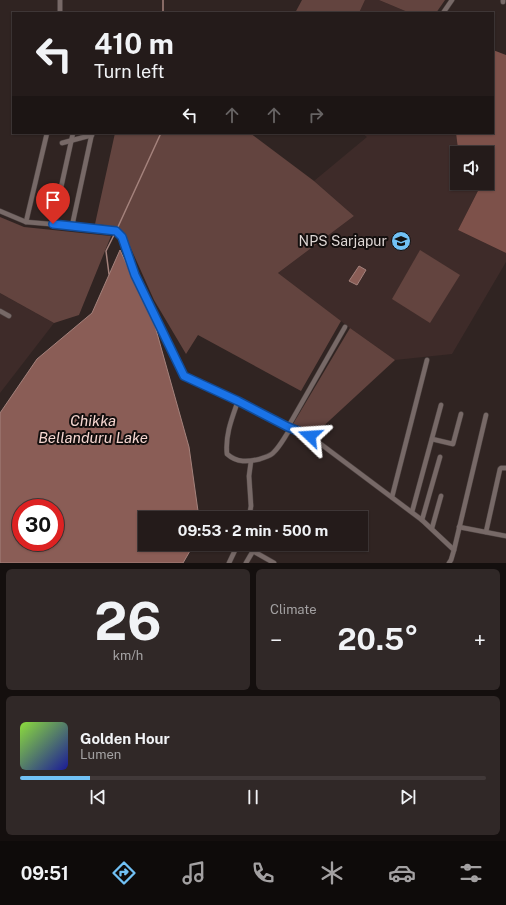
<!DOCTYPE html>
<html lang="en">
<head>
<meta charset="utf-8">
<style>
  body { margin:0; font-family:"Public Sans",sans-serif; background:#302827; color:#f1f3f6; height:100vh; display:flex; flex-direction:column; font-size:15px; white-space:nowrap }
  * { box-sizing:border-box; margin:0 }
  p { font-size:13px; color:#a3a1a2 }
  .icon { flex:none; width:22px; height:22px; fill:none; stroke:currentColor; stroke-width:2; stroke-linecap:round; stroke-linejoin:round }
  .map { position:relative; height:563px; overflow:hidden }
  .side { display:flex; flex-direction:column; gap:6px; padding:6px; background:#140f0e; flex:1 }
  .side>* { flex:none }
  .top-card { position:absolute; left:12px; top:12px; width:482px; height:122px; border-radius:0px; box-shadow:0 1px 3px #0004,0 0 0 1px #413939; background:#241b1a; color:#f1f3f6; overflow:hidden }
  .tools { position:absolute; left:450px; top:146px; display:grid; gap:8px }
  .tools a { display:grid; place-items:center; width:44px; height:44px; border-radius:0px; background:#241b1a; box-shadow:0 1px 3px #0004,0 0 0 1px #413939; font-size:20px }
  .speed { position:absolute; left:12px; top:499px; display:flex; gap:8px; font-size:20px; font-weight:700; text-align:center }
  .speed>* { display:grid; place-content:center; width:52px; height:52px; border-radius:50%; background:#241b1a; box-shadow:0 1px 3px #0004,0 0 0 1px #413939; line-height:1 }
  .speed .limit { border:6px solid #d22; background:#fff; color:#111 }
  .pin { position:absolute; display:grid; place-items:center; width:34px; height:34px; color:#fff; margin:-41px -17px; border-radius:50% 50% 50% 0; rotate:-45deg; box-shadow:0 0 4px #0007 }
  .pin .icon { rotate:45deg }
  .me { position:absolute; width:44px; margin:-22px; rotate:290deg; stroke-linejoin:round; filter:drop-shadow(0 0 3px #0008) }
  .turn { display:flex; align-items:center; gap:14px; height:84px; padding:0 16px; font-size:18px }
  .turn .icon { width:52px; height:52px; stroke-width:2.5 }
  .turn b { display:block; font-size:28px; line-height:34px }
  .lanes { display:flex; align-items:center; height:38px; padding:0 16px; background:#0003; justify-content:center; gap:20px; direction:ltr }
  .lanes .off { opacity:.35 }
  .big { font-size:30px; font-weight:700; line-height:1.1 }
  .side .tile { flex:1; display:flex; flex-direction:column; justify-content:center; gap:6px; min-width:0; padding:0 14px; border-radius:6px; background:#302827 }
  .side .dial { align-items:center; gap:0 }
  .dial b { font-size:52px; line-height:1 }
  .song { display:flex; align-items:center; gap:12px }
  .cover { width:48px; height:48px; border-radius:6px; background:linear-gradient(135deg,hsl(90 70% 55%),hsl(240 70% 35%)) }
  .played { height:4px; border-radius:2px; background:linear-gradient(90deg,#71c1f5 15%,#413939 15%) }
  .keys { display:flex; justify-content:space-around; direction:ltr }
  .heat { display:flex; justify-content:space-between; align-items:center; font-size:22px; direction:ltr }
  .side .tiles { flex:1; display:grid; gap:6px; grid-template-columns:1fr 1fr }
  .tile:last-child { grid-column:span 2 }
  .trip { position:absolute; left:138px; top:511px; width:230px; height:40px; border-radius:0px; background:#241b1a; box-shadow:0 1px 3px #0004,0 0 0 1px #413939; font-weight:700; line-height:40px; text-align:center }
  .tab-bar { display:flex; height:64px; justify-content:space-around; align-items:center; background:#0e0b0a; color:#a3a1a2 }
  .tab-bar .icon { width:28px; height:28px }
  .tab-bar .current { color:#71c1f5 }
  .tab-bar b { font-size:18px; color:#f1f3f6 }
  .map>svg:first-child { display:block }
</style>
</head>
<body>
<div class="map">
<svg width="506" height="563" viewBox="0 0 506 563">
  <rect width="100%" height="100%" fill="#302422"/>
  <g fill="#3e2b29">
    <polygon points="365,0 379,0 410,13 359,13"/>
    <polygon points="362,133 456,133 458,149 465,153 457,153 457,183 482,183 458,230 506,253 506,262 452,354 395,360 350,328 278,273 354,216 314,181 367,137"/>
    <polygon points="0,293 54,323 0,393"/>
  </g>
  <g fill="#63443f">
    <polygon points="302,0 365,0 359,13 295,13"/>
    <polygon points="379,0 445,0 436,13 410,13"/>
    <polygon points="115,133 250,133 314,181 354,216 278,273 341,321 301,391 198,335 186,354 154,300 124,233 104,225 95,224"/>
    <polygon points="0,217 24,227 111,236 79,315 54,323 0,293"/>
    <polygon points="420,250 460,275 430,323 392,299"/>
    <polygon points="350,328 395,360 317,432 293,424"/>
  </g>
  <polygon fill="#7d514a" points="493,50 506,55 506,253 458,230 482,183 487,183 487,173 490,168 487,167 487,153 465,153 458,149 456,133 493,133"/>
  <g fill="#8a5d56" stroke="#a4827c" fill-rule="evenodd">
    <path d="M120,250L155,326L189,447L199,518H145V544H194L183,563H0V413L37,359L92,313ZM21,508H55V542H21Z"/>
    <polygon points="359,266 366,270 357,285 349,281"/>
  </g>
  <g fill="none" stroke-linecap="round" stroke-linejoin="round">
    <g stroke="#a4827c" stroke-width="1.5">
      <polyline points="163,13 163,0"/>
      <polyline points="117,229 161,133"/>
      <polyline points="109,274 106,251 115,233"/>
    </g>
    <defs>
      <g id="minor">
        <polyline points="503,2 503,0"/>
        <polyline points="60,13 60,0"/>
        <polyline points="443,13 452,0"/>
        <polyline points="62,143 92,135"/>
        <polyline points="0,211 26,222 109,229 116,231 122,237 135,275 184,375 238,401 288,427 310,436 422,520 454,550 451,560 449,563"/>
        <polyline points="26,222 47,133"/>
        <polyline points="53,224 73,133"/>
        <polyline points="72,226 92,133"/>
        <polyline points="0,311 9,316"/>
        <path d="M238,401C232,418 225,435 227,454C237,463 248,462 260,459C265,457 271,456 274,452C281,445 285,436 291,428"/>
        <polyline points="288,427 345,327"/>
        <polyline points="432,439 453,444 461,414"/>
        <polyline points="392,497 427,360"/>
        <polyline points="412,512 441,405"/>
        <polyline points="249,518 251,506 249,476 251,461"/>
        <polyline points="422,520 440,457"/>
        <polyline points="459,527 506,536"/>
        <polyline points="432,528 441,496"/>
        <polyline points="486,532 500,469 501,468 506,468"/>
        <polyline points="454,550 486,415"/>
        <polyline points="229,563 238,544"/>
        <polyline points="246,563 253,551 274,563"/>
      </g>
    </defs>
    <use href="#minor" stroke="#4c4240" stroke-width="5.5"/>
    <use href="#minor" stroke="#776967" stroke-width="4.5"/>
  </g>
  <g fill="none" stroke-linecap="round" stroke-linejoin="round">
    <defs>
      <polyline id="route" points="53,224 116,231 122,237 135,275 184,376 238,401 288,427 310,436"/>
    </defs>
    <use href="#route" stroke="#114b97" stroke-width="10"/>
    <use href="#route" stroke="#1a73e8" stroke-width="7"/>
  </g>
  <defs>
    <symbol id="school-disc" viewBox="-11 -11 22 22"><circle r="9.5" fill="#71c1f5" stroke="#140f0e"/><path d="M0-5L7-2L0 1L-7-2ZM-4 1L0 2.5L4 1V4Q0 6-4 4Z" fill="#111"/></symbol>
  </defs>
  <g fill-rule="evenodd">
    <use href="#school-disc" x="390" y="230" width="22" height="22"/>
  </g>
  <g text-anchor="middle" stroke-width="4" stroke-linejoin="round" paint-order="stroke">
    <g font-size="14" fill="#dfd7d5" stroke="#140f0e" text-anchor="end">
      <text x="387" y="246">NPS Sarjapur</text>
    </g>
    <g font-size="15" font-style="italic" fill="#f5d6d0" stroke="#140f0e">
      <text x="93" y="426">Chikka<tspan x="93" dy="17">Bellanduru Lake</tspan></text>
    </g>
  </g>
</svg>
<div class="tools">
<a><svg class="icon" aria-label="sound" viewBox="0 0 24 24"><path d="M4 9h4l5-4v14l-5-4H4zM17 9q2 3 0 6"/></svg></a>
</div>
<div class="speed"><div class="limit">30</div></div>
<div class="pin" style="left:53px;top:224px;background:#d93025"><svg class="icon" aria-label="arrive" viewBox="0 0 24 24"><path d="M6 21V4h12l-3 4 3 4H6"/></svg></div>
<svg class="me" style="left:310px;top:436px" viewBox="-20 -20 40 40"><path d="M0-17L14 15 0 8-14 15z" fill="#1a73e8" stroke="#fff" stroke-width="4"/></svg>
<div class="trip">09:53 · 2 min · 500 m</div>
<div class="top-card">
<div class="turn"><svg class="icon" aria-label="left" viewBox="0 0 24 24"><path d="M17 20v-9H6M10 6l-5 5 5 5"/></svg><div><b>410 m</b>Turn left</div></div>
<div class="lanes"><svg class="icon" aria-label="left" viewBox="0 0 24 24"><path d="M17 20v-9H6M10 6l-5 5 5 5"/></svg><svg class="icon off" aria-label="ahead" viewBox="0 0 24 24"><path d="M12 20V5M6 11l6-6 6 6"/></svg><svg class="icon off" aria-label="ahead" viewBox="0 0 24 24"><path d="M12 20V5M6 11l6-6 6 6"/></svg><svg class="icon off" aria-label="right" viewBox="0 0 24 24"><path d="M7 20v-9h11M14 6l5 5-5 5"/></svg></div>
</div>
</div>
<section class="side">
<div class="tiles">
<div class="tile dial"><b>26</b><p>km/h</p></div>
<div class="tile"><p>Climate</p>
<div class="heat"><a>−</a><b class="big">20.5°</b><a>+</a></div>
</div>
<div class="tile">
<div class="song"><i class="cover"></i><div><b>Golden Hour</b><p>Lumen</p></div></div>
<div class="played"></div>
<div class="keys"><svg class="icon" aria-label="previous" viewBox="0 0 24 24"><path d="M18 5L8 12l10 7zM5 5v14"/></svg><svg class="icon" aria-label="pause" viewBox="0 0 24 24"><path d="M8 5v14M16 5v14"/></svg><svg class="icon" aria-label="next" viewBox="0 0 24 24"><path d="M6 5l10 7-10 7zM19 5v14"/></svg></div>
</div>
</div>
</section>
<nav class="tab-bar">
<b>09:51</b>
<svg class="icon current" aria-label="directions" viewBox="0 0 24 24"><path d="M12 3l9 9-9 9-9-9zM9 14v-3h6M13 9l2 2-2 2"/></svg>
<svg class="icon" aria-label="music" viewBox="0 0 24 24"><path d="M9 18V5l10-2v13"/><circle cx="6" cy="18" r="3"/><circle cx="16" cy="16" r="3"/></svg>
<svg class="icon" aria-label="phone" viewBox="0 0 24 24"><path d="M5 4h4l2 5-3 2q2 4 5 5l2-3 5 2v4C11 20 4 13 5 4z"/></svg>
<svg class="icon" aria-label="climate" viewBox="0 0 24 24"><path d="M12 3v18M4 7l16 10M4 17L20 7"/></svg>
<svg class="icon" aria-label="car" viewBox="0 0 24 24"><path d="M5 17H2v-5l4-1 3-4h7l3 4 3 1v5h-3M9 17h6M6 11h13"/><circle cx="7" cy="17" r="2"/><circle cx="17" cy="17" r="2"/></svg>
<svg class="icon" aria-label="filters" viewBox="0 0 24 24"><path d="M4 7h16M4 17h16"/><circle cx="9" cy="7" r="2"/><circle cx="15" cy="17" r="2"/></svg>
</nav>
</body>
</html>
